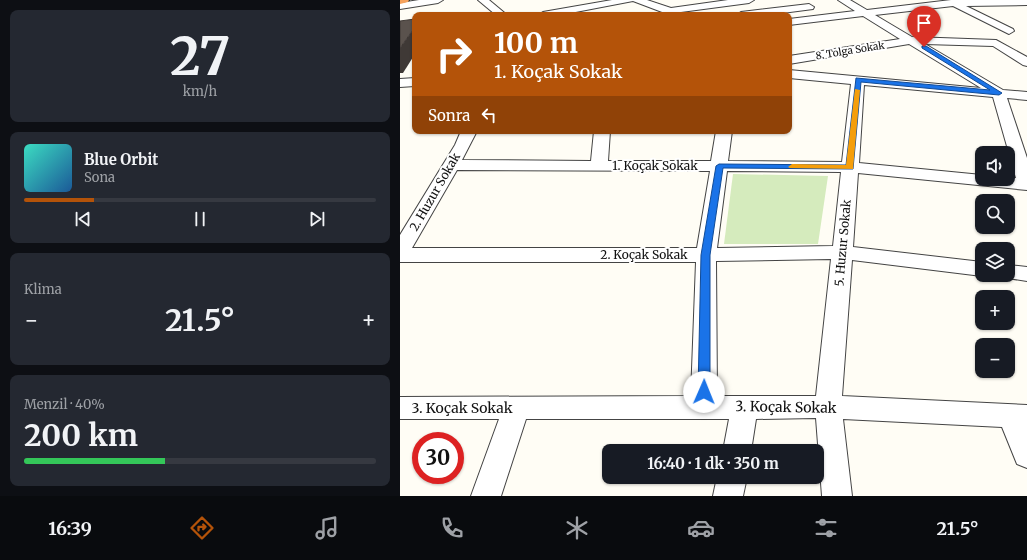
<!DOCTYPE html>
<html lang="tr">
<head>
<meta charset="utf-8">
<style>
  body { margin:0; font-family:Merriweather,serif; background:#242831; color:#f1f3f6; height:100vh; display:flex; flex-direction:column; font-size:15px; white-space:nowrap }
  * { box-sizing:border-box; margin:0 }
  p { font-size:13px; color:#9ea1a6 }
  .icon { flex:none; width:22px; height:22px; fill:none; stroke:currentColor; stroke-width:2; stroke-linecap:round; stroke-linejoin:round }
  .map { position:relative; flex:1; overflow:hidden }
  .drawer { display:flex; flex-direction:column; gap:10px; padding:10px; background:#0d0f14; width:400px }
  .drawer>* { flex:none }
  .banner { position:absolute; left:12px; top:12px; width:380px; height:122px; border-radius:8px; box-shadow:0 1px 3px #0004; background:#b45309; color:#fff; overflow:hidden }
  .buttons { position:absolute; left:575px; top:146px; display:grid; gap:8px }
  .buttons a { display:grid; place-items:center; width:40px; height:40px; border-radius:8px; background:#171b24; box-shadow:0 1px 3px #0004; font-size:20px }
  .speed { position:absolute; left:12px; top:432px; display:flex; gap:8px; font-size:20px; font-weight:700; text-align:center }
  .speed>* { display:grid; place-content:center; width:52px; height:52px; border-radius:50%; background:#171b24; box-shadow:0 1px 3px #0004; line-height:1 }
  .speed .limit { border:6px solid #d22; background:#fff; color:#111 }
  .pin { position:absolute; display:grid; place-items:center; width:34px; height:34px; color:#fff; margin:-41px -17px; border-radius:50% 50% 50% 0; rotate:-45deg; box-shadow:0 0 4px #0007 }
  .pin .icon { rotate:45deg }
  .me { position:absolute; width:44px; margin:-22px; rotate:1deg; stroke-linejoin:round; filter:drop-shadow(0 0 3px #0008) }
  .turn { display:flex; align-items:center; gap:14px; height:84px; padding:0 16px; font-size:18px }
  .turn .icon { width:52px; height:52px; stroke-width:2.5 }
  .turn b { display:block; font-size:28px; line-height:34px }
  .then { display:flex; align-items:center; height:38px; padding:0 16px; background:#0003; gap:8px; font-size:15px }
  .big { font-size:30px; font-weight:700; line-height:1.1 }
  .drawer .widget { flex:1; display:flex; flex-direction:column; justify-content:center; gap:6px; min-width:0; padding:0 14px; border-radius:8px; background:#242831 }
  .drawer .dial { align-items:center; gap:0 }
  .dial b { font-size:52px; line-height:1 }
  .song { display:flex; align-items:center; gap:12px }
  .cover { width:48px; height:48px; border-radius:6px; background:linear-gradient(135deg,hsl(170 70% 55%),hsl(210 70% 35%)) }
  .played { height:4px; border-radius:2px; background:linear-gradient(90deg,#b45309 20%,#363941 20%) }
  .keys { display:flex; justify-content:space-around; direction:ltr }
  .heat { display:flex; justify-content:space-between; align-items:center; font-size:22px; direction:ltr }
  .charge { height:6px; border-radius:3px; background:linear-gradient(90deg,#34c759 40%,#363941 0) }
  .trip { position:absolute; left:202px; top:444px; width:222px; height:40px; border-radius:8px; background:#171b24; box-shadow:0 1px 3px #0004; font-weight:700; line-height:40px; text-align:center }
  .tabs { display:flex; height:64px; justify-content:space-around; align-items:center; background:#090b0e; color:#9ea1a6 }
  .tabs .icon { width:28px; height:28px }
  .tabs .on { color:#b45309 }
  .tabs b { font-size:18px; color:#f1f3f6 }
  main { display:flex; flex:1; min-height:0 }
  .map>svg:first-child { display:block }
</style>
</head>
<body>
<main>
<section class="drawer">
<div class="widget dial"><b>27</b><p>km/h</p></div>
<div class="widget">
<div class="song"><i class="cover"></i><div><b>Blue Orbit</b><p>Sona</p></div></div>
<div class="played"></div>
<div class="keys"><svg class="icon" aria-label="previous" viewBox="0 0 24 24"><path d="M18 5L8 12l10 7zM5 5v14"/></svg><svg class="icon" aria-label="pause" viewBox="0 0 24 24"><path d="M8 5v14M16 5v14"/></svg><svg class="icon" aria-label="next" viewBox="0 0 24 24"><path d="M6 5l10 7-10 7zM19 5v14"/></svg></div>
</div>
<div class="widget"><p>Klima</p>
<div class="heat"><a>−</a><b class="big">21.5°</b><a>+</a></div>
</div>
<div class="widget"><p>Menzil · 40%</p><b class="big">200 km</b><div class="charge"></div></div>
</section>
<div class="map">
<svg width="627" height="496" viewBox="0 0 627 496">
  <rect width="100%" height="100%" fill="#fffdf5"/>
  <polygon fill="#d5ebbd" points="333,174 428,176 418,244 324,244"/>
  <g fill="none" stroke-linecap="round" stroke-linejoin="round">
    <defs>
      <g id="street">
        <polygon points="19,0 43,0 38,3 0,9 0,3"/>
        <polygon points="78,0 89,0 107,15 96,15"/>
        <polygon points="212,0 247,0 271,8 328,0 354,0 349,3 281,12 283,15 270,15 233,1 160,15 138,15 143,12"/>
        <path d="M438,0H450L467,10L551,0H627V5L566,6L613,29L614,31L609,34L553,6L475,15L512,37L596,40L627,57V66L623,65L593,46L525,44L603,90L627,92V100L607,98L627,158V190L458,173L453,247L582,262V275H586L582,276L452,260L442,396L627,405V468L617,464L602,427L443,419L452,496H422L416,418L356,419L351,451H323L329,419H126L101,496H71L99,419H0V397L291,396L296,262H0V235L55,145L61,131H77L62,160L191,161L194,131H210L208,161H311L316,131H332L328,161L442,162L451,84L389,78V70L581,88L509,44L389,64V56L500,39L463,16L389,25V19L455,11ZM464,85L593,97L616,178L582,179V175L459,163ZM57,170L310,171L297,248H12ZM327,171L441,172L433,246L317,248ZM431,259L416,396H317L316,261Z"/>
        <polygon points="409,4 414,7 413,9 367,15 336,15 341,12"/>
        <polygon points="15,78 15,86 0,87 0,79"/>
        <polygon points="608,265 627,267 627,281 601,277 599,275 608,275"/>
        <polygon points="317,477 347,477 343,496 313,496"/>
      </g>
      <polygon id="highway" points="0,0 9,0 8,2 0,4"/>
    </defs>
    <use href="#street" stroke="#444" stroke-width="2"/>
    <use href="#highway" stroke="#222" stroke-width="2"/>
    <use href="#street" fill="#fff" fill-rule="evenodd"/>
    <use href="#highway" fill="#f5a25d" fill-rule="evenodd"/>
  </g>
  <polygon fill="#3f3936" points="15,27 15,54 3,73 0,73 0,48"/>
  <polygon fill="#5a524d" stroke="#3f3936" points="15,19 15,27 0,48 0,21"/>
  <polygon fill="#1a73e8" stroke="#114b97" points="522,46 526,46 602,93 599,95 461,82 453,169 323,168 310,255 310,392 308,395 304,397 300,395 298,392 301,255 316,166 319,164 446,165 456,78 590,90 522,48"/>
  <polygon fill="#f59e0b" points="455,89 460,90 453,169 390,168 388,167 392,164 446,165"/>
  <g text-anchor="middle" stroke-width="4" stroke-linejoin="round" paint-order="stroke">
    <g font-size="10" fill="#111" stroke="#fff">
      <text transform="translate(450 50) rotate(-9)" y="4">8. Tolga Sokak</text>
    </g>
    <g font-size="12" fill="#111" stroke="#fff">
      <text x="255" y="170">1. Koçak Sokak</text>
      <text transform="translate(35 192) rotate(-60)" y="4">2. Huzur Sokak</text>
      <text transform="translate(443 243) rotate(-85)" y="4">5. Huzur Sokak</text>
      <text x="244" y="259">2. Koçak Sokak</text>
    </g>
    <g font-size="14" fill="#111" stroke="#fff">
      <text transform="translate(386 407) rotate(1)" y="5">3. Koçak Sokak</text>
      <text x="62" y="413">3. Koçak Sokak</text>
    </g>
  </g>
</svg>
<div class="buttons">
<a><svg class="icon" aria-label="sound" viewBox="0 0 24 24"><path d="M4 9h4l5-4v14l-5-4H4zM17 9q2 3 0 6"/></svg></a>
<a><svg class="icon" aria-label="search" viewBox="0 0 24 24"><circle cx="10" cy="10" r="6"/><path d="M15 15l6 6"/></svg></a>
<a><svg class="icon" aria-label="layers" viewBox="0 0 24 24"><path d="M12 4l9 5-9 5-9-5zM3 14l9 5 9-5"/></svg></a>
<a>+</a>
<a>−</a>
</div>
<div class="speed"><div class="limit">30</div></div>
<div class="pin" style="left:524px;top:47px;background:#d93025"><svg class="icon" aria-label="arrive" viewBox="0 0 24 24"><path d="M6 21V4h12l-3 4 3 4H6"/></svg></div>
<svg class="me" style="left:304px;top:392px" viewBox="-20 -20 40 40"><circle r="19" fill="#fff"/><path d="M0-13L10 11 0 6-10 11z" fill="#1a73e8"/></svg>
<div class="trip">16:40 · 1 dk · 350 m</div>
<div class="banner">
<div class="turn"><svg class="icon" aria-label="right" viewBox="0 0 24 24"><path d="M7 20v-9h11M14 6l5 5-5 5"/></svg><div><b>100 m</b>1. Koçak Sokak</div></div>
<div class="then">Sonra<svg class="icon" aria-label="left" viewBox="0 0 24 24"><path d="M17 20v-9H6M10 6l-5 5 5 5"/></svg></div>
</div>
</div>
</main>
<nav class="tabs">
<b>16:39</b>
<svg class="icon on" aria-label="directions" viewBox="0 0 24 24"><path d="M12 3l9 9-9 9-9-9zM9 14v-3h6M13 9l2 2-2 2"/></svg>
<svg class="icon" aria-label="music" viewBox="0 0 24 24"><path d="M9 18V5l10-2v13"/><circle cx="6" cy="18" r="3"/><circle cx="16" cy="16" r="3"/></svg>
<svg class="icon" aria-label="phone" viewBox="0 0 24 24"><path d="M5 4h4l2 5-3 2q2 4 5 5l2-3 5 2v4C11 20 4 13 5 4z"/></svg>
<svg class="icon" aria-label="climate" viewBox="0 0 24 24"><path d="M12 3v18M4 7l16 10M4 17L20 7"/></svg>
<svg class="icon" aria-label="car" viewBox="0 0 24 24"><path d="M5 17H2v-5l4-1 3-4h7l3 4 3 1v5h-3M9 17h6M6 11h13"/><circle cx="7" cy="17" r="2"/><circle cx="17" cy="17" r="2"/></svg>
<svg class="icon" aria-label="filters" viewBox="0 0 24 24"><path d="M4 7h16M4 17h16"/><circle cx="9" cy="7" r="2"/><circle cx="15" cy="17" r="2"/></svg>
<b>21.5°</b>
</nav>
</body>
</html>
